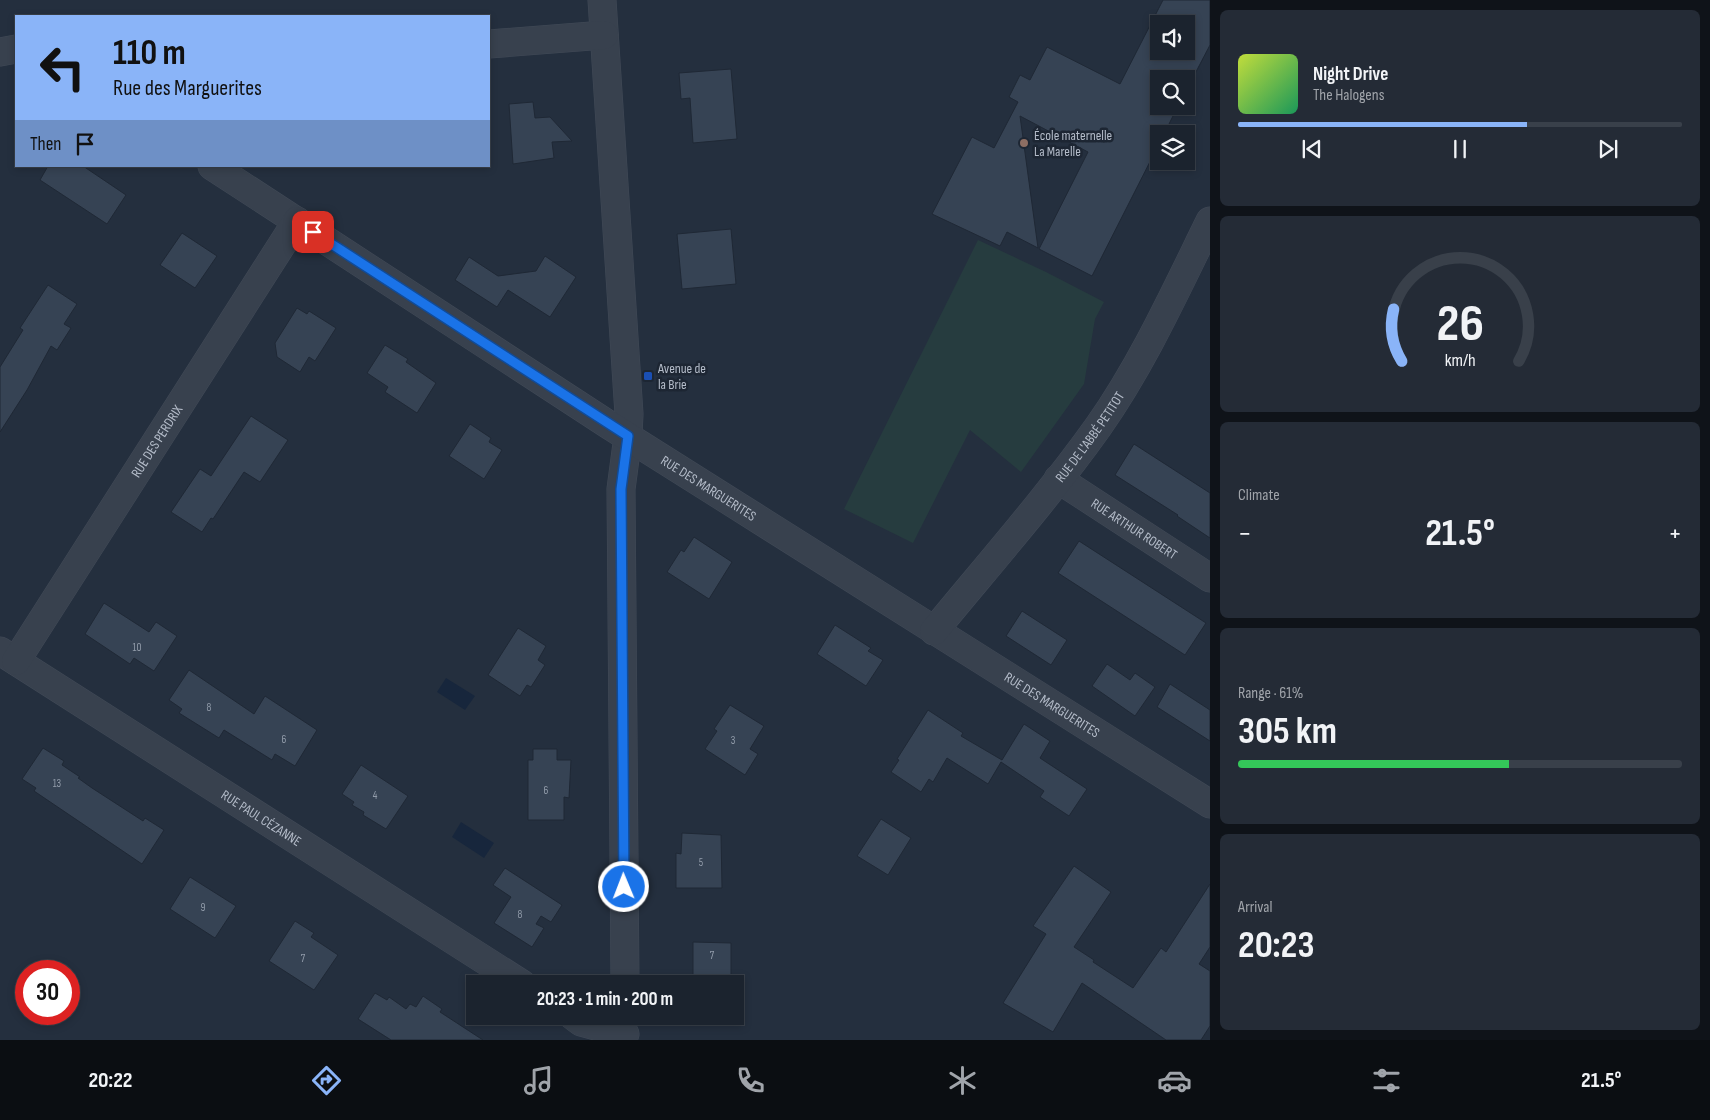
<!DOCTYPE html>
<html lang="en">
<head>
<meta charset="utf-8">
<style>
  body { margin:0; font-family:"Sofia Sans Condensed",sans-serif; background:#242b36; color:#f1f3f6; height:100vh; display:flex; flex-direction:column; font-size:19px; white-space:nowrap }
  * { box-sizing:border-box; margin:0 }
  p { font-size:16px; color:#a0a4aa }
  .icon { flex:none; width:28px; height:28px; fill:none; stroke:currentColor; stroke-width:2; stroke-linecap:round; stroke-linejoin:round }
  .map { position:relative; flex:1; overflow:hidden }
  .side { display:flex; flex-direction:column; gap:10px; padding:10px; background:#0f1319; width:500px }
  .side>* { flex:none }
  .guide { position:absolute; left:15px; top:15px; width:475px; height:152px; border-radius:0px; box-shadow:0 2px 8px #0003,0 0 0 1px #39404a; background:#8ab4f8; color:#111; overflow:hidden }
  .controls { position:absolute; left:1150px; top:15px; display:grid; gap:10px }
  .controls a { display:grid; place-items:center; width:45px; height:45px; border-radius:0px; background:#1b232e; box-shadow:0 2px 8px #0003,0 0 0 1px #39404a; font-size:25px }
  .speed { position:absolute; left:15px; top:960px; display:flex; gap:10px; font-size:25px; font-weight:700; text-align:center }
  .speed>* { display:grid; place-content:center; width:65px; height:65px; border-radius:50%; background:#1b232e; box-shadow:0 2px 8px #0003,0 0 0 1px #39404a; line-height:1 }
  .speed .limit { border:8px solid #d22; background:#fff; color:#111 }
  .pin { position:absolute; display:grid; place-items:center; width:42px; height:42px; color:#fff; margin:-21px; border-radius:10px; box-shadow:0 2px 8px #0006 }
  .me { position:absolute; width:55px; margin:-28px; rotate:359deg; stroke-linejoin:round; filter:drop-shadow(0 0 4px #0008) }
  .turn { display:flex; align-items:center; gap:18px; height:105px; padding:0 15px; font-size:22px }
  .turn .icon { width:65px; height:65px; stroke-width:2.5 }
  .turn b { display:block; font-size:35px; line-height:42px }
  .then { display:flex; align-items:center; height:48px; padding:0 15px; background:#0003; gap:10px; font-size:19px }
  .big { font-size:38px; font-weight:700; line-height:1.1 }
  .side .widget { flex:1; display:flex; flex-direction:column; justify-content:center; gap:8px; min-width:0; padding:0 18px; border-radius:8px; background:#242b36 }
  .side .dial { align-items:center; gap:0 }
  .dial svg { height:130px; overflow:visible; fill:none; stroke:#39404a; stroke-width:7; stroke-linecap:round; text-anchor:middle }
  .dial text { fill:#f1f3f6; stroke:none }
  .song { display:flex; align-items:center; gap:15px }
  .cover { width:60px; height:60px; border-radius:8px; background:linear-gradient(135deg,hsl(70 70% 55%),hsl(150 70% 35%)) }
  .played { height:5px; border-radius:2px; background:linear-gradient(90deg,#8ab4f8 65%,#39404a 65%) }
  .keys { display:flex; justify-content:space-around; direction:ltr }
  .heat { display:flex; justify-content:space-between; align-items:center; font-size:28px; direction:ltr }
  .charge { height:8px; border-radius:4px; background:linear-gradient(90deg,#34c759 61%,#39404a 0) }
  .trip { position:absolute; left:466px; top:975px; width:278px; height:50px; border-radius:0px; background:#1b232e; box-shadow:0 2px 8px #0003,0 0 0 1px #39404a; font-weight:700; line-height:50px; text-align:center }
  .menu { display:flex; height:80px; justify-content:space-around; align-items:center; background:#0b0e12; color:#a0a4aa }
  .menu .icon { width:35px; height:35px }
  .menu .on { color:#8ab4f8 }
  .menu b { font-size:22px; color:#f1f3f6 }
  main { display:flex; flex:1; min-height:0 }
  .map>svg:first-child { display:block }
</style>
</head>
<body>
<main>
<div class="map">
<svg width="1210" height="1040" viewBox="0 0 1210 1040">
  <rect width="100%" height="100%" fill="#242f3e"/>
  <polygon fill="#263c3f" points="978,240 1046,272 1104,302 1095,319 1084,384 1021,472 970,430 913,543 844,509"/>
  <g fill="#17263c">
    <polygon points="446,678 475,696 465,710 437,692"/>
    <polygon points="461,822 494,843 484,858 452,837"/>
  </g>
  <g fill="#364354" stroke="#1f2835" fill-rule="evenodd">
    <path d="M1163,0H1210V45L1186,91V79H1159V106H1178L1164,134H1159V144L1092,276L1039,249L1088,152L1020,116L1038,248L1007,232L1000,246L932,214L972,137L994,148L1018,102L1009,97L1020,75L1030,80L1047,47L1120,84ZM1159,24H1186V51H1159Z"/>
    <polygon points="731,69 737,139 693,143 690,98 681,99 679,73"/>
    <polygon points="533,102 535,118 550,117 572,141 552,142 554,158 513,164 509,104"/>
    <polygon points="48,166 83,166 126,195 107,224 40,180"/>
    <polygon points="731,229 736,284 682,289 677,234"/>
    <polygon points="182,233 217,256 195,288 160,265"/>
    <polygon points="545,256 576,277 550,317 508,290 497,307 455,280 469,257 498,276 536,271"/>
    <polygon points="48,285 77,304 64,324 71,328 57,350 51,346 27,390 0,432 0,367 23,330 20,328"/>
    <polygon points="297,308 307,314 309,311 336,328 315,361 309,357 300,372 277,357 275,343"/>
    <polygon points="385,345 408,359 406,362 436,383 417,413 385,392 388,387 367,373"/>
    <polygon points="251,416 288,440 260,482 244,472 213,519 211,518 202,532 171,512 200,469 211,476"/>
    <polygon points="470,424 491,438 489,442 502,450 484,479 449,456"/>
    <polygon points="1134,444 1210,493 1210,538 1177,516 1178,515 1115,475"/>
    <polygon points="694,537 732,562 709,599 667,572 681,550 684,552"/>
    <polygon points="1079,541 1206,623 1185,655 1058,573"/>
    <polygon points="104,603 149,632 156,622 177,636 154,671 134,658 130,664 85,634"/>
    <polygon points="1022,611 1067,640 1051,665 1006,636"/>
    <polygon points="835,625 871,648 868,651 883,660 866,686 817,654"/>
    <polygon points="518,628 546,646 538,660 545,665 531,687 527,685 520,696 488,675"/>
    <polygon points="1107,664 1130,680 1135,673 1155,687 1135,716 1092,686"/>
    <polygon points="189,670 254,714 265,696 317,730 295,766 275,754 272,760 224,730 219,738 179,713 182,709 169,700"/>
    <polygon points="1170,684 1210,710 1210,741 1157,707"/>
    <polygon points="730,705 764,726 750,749 758,754 745,775 705,749 717,731 714,729"/>
    <polygon points="928,710 963,733 961,736 1002,760 1024,724 1050,741 1040,758 1087,789 1069,816 1040,797 1044,791 1001,762 988,784 947,758 933,782 929,779 921,792 891,772 899,760 897,759"/>
    <polygon points="43,748 64,761 62,765 80,777 78,778 92,788 143,821 145,818 164,830 142,864 34,791 36,788 22,779"/>
    <polygon points="533,749 557,749 557,760 571,760 569,798 564,797 564,820 528,820 528,760 533,760"/>
    <polygon points="361,765 408,796 386,829 363,815 364,812 352,805 354,802 342,794"/>
    <polygon points="881,819 911,838 888,875 857,856"/>
    <polygon points="682,833 721,835 722,888 676,888 676,853 681,854"/>
    <polygon points="1074,866 1111,892 1074,947 1094,960 1093,962 1133,988 1161,948 1166,952 1210,884 1210,947 1199,964 1210,971 1210,1026 1201,1040 1166,1040 1082,983 1053,1032 1003,1003 1046,934 1033,926"/>
    <polygon points="505,868 562,905 551,922 541,916 536,924 544,928 532,947 494,923 511,897 493,885"/>
    <polygon points="190,877 236,906 215,938 170,909"/>
    <polygon points="295,921 314,933 311,937 338,955 314,990 269,961"/>
    <polygon points="693,942 731,943 731,984 693,984"/>
    <polygon points="375,993 387,1000 389,997 406,1009 410,1004 416,1007 423,996 442,1009 440,1012 483,1040 391,1040 358,1019"/>
  </g>
  <g fill="none" stroke-linecap="round" stroke-linejoin="round">
    <defs>
      <g id="minor">
        <polyline points="602,0 629,414 628,436 621,489 625,984"/>
        <polyline points="489,44 604,35"/>
        <polyline points="0,52 16,49"/>
        <path id="s1" d="M212,166L609,425L1210,804"/>
        <path id="s2" d="M1058,479L1210,578"/>
        <path id="s3" d="M934,631C989,564 1048,497 1098,427C1143,363 1176,290 1210,221"/>
        <path id="s4" d="M0,651L522,984"/>
        <path id="s5" d="M16,661L297,221"/>
        <polyline points="573,1016 581,1022 625,1034"/>
      </g>
    </defs>
    <use href="#minor" stroke="#414a57" stroke-width="29"/>
    <use href="#minor" stroke="#38414e" stroke-width="28"/>
  </g>
  <g fill="none" stroke-linecap="round" stroke-linejoin="round">
    <defs>
      <polyline id="route" points="313,232 628,436 621,489 624,887"/>
    </defs>
    <use href="#route" stroke="#114b97" stroke-width="12"/>
    <use href="#route" stroke="#1a73e8" stroke-width="9"/>
  </g>
  <circle fill="#8d6e63" stroke="#1d2633" stroke-width="2" cx="1024" cy="143" r="5"/>
  <rect fill="#1a4fb4" stroke="#1d2633" stroke-width="2" x="643" y="371" width="10" height="10" rx="2.5"/>
  <g text-anchor="middle" stroke-width="5" stroke-linejoin="round" paint-order="stroke">
    <g font-size="11" fill="#929caa">
      <text x="137" y="651">10</text>
      <text x="209" y="711">8</text>
      <text x="284" y="743">6</text>
      <text x="733" y="744">3</text>
      <text x="57" y="787">13</text>
      <text x="546" y="794">6</text>
      <text x="375" y="799">4</text>
      <text x="701" y="866">5</text>
      <text x="203" y="911">9</text>
      <text x="520" y="918">8</text>
      <text x="712" y="959">7</text>
      <text x="303" y="962">7</text>
    </g>
    <g font-size="14" fill="#b4bcc9" stroke="#1d2633" text-anchor="start">
      <text x="1034" y="140">École maternelle<tspan x="1034" dy="16">La Marelle</tspan></text>
      <text x="658" y="373">Avenue de<tspan x="658" dy="16">la Brie</tspan></text>
    </g>
    <g font-size="14" fill="#b4bcc9" stroke="#1d2633">
      <text dy="5" stroke="none"><textPath href="#s3" startOffset="249">RUE DE L'ABBÉ PETITOT</textPath></text>
      <text dy="5" stroke="none"><textPath href="#s5" startOffset="261">RUE DES PERDRIX</textPath></text>
      <text dy="5" stroke="none"><textPath href="#s1" startOffset="592">RUE DES MARGUERITES</textPath></text>
      <text dy="5" stroke="none"><textPath href="#s2" startOffset="91">RUE ARTHUR ROBERT</textPath></text>
      <text dy="5" stroke="none"><textPath href="#s1" startOffset="998">RUE DES MARGUERITES</textPath></text>
      <text dy="5" stroke="none"><textPath href="#s4" startOffset="310">RUE PAUL CÉZANNE</textPath></text>
    </g>
  </g>
</svg>
<div class="controls">
<a><svg class="icon" aria-label="sound" viewBox="0 0 24 24"><path d="M4 9h4l5-4v14l-5-4H4zM17 9q2 3 0 6"/></svg></a>
<a><svg class="icon" aria-label="search" viewBox="0 0 24 24"><circle cx="10" cy="10" r="6"/><path d="M15 15l6 6"/></svg></a>
<a><svg class="icon" aria-label="layers" viewBox="0 0 24 24"><path d="M12 4l9 5-9 5-9-5zM3 14l9 5 9-5"/></svg></a>
</div>
<div class="speed"><div class="limit">30</div></div>
<div class="pin" style="left:313px;top:232px;background:#d93025"><svg class="icon" aria-label="arrive" viewBox="0 0 24 24"><path d="M6 21V4h12l-3 4 3 4H6"/></svg></div>
<svg class="me" style="left:624px;top:887px" viewBox="-20 -20 40 40"><circle r="17" fill="#1a73e8" stroke="#fff" stroke-width="3"/><path d="M0-11L8 9 0 5-8 9z" fill="#fff"/></svg>
<div class="trip">20:23 · 1 min · 200 m</div>
<div class="guide">
<div class="turn"><svg class="icon" aria-label="left" viewBox="0 0 24 24"><path d="M17 20v-9H6M10 6l-5 5 5 5"/></svg><div><b>110 m</b>Rue des Marguerites</div></div>
<div class="then">Then<svg class="icon" aria-label="arrive" viewBox="0 0 24 24"><path d="M6 21V4h12l-3 4 3 4H6"/></svg></div>
</div>
</div>
<section class="side">
<div class="widget">
<div class="song"><i class="cover"></i><div><b>Night Drive</b><p>The Halogens</p></div></div>
<div class="played"></div>
<div class="keys"><svg class="icon" aria-label="previous" viewBox="0 0 24 24"><path d="M18 5L8 12l10 7zM5 5v14"/></svg><svg class="icon" aria-label="pause" viewBox="0 0 24 24"><path d="M8 5v14M16 5v14"/></svg><svg class="icon" aria-label="next" viewBox="0 0 24 24"><path d="M6 5l10 7-10 7zM19 5v14"/></svg></div>
</div>
<div class="widget dial"><svg viewBox="0 0 100 80">
<path d="M14 69A42 42 0 1 1 86 69"/>
<path d="M14 69A42 42 0 0 1 9 37" stroke="#8ab4f8"/>
<text x="50" y="56" font-size="32" font-weight="700">26</text>
<text x="50" y="72" font-size="11">km/h</text>
</svg></div>
<div class="widget"><p>Climate</p>
<div class="heat"><a>−</a><b class="big">21.5°</b><a>+</a></div>
</div>
<div class="widget"><p>Range · 61%</p><b class="big">305 km</b><div class="charge"></div></div>
<div class="widget"><p>Arrival</p><b class="big">20:23</b></div>
</section>
</main>
<nav class="menu">
<b>20:22</b>
<svg class="icon on" aria-label="directions" viewBox="0 0 24 24"><path d="M12 3l9 9-9 9-9-9zM9 14v-3h6M13 9l2 2-2 2"/></svg>
<svg class="icon" aria-label="music" viewBox="0 0 24 24"><path d="M9 18V5l10-2v13"/><circle cx="6" cy="18" r="3"/><circle cx="16" cy="16" r="3"/></svg>
<svg class="icon" aria-label="phone" viewBox="0 0 24 24"><path d="M5 4h4l2 5-3 2q2 4 5 5l2-3 5 2v4C11 20 4 13 5 4z"/></svg>
<svg class="icon" aria-label="climate" viewBox="0 0 24 24"><path d="M12 3v18M4 7l16 10M4 17L20 7"/></svg>
<svg class="icon" aria-label="car" viewBox="0 0 24 24"><path d="M5 17H2v-5l4-1 3-4h7l3 4 3 1v5h-3M9 17h6M6 11h13"/><circle cx="7" cy="17" r="2"/><circle cx="17" cy="17" r="2"/></svg>
<svg class="icon" aria-label="filters" viewBox="0 0 24 24"><path d="M4 7h16M4 17h16"/><circle cx="9" cy="7" r="2"/><circle cx="15" cy="17" r="2"/></svg>
<b>21.5°</b>
</nav>
</body>
</html>
